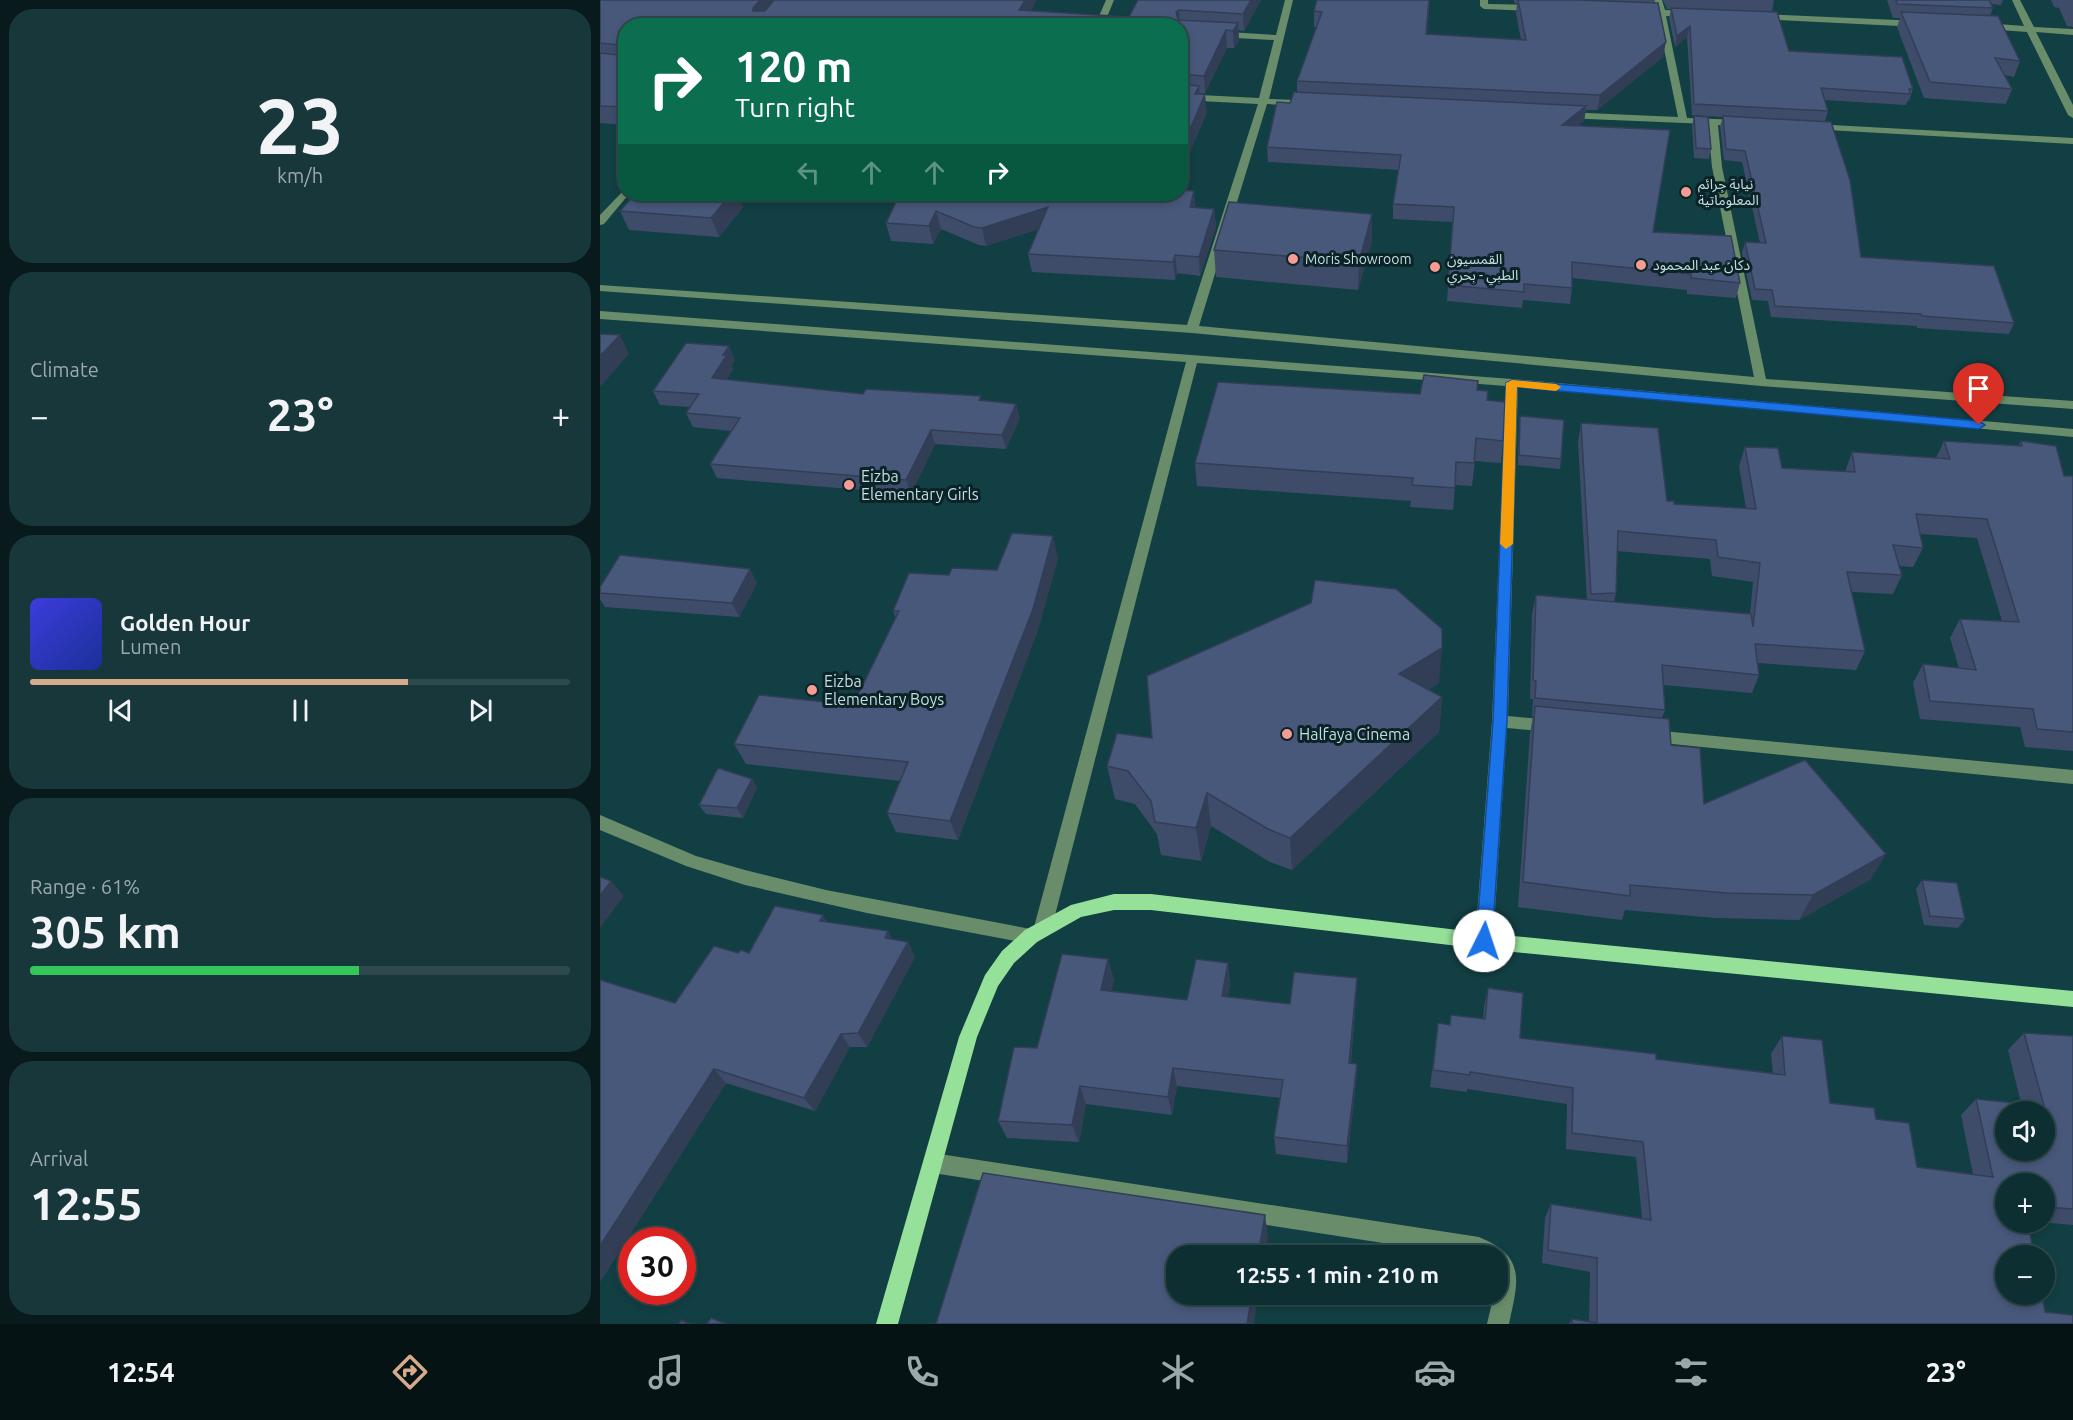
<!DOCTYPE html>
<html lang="en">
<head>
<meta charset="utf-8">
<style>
  body { margin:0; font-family:Ubuntu,"Noto Sans Arabic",sans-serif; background:#17373a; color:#f1f3f6; height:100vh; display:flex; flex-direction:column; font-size:22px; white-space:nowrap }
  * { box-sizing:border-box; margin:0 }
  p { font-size:20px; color:#9ba9ac }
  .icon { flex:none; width:33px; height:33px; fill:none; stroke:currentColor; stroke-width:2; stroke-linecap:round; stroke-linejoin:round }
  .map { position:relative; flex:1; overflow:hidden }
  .panel { display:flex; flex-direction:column; gap:9px; padding:9px; background:#081a1c; width:600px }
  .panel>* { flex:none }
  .hud { position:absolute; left:18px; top:18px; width:570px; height:183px; border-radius:24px; box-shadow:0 3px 9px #0003,0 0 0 2px #2e4a4d; background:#0b6e4f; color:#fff; overflow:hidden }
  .controls { position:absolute; left:1395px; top:1101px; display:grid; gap:12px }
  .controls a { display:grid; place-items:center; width:60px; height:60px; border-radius:50%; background:#0e2f32; box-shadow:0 3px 9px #0003,0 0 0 2px #2e4a4d; font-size:30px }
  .speed { position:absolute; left:18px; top:1227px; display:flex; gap:12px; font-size:30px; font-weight:700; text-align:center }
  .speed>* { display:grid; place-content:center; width:78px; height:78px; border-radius:50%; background:#0e2f32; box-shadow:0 3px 9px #0003,0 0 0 2px #2e4a4d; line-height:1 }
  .speed .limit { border:9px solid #d22; background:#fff; color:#111 }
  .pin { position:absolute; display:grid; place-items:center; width:51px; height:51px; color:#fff; margin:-62px -26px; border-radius:50% 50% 50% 0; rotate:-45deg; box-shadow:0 0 6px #0007 }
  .pin .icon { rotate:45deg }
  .me { position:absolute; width:66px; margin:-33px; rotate:4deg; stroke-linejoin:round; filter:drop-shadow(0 0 4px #0008) }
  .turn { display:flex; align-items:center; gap:21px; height:126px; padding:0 18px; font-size:27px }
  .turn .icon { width:78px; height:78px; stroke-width:2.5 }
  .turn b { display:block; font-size:42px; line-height:51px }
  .lanes { display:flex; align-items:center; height:57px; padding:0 18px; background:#0003; justify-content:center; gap:30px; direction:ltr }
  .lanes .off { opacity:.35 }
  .big { font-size:45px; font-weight:700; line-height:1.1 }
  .panel .card { flex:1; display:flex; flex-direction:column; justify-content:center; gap:9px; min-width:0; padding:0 21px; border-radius:24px; background:#17373a }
  .panel .dial { align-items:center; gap:0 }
  .dial b { font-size:78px; line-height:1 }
  .song { display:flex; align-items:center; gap:18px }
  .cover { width:72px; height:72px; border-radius:9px; background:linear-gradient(135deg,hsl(240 70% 55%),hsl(230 70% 35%)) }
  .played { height:6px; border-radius:3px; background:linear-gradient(90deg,#d6ab8b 70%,#2e4a4d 70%) }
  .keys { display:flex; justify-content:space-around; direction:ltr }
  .heat { display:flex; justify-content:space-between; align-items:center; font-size:33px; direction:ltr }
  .charge { height:9px; border-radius:4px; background:linear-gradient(90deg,#34c759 61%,#2e4a4d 0) }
  .trip { position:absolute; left:566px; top:1245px; width:342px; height:60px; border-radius:24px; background:#0e2f32; box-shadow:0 3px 9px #0003,0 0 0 2px #2e4a4d; font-weight:700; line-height:60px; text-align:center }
  .tab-bar { display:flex; height:96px; justify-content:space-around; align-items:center; background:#061314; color:#9ba9ac }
  .tab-bar .icon { width:42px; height:42px }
  .tab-bar .on { color:#d6ab8b }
  .tab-bar b { font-size:27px; color:#f1f3f6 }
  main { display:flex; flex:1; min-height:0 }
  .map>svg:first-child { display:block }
</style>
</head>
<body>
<main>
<section class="panel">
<div class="card dial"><b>23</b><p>km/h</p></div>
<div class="card"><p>Climate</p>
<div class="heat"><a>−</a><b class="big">23°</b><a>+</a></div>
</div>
<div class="card">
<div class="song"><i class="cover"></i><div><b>Golden Hour</b><p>Lumen</p></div></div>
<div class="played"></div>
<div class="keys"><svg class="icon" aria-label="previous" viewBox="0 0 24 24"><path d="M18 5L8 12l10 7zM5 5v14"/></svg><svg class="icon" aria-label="pause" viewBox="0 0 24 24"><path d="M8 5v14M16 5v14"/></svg><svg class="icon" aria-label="next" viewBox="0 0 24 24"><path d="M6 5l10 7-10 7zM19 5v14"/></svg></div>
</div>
<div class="card"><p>Range · 61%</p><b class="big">305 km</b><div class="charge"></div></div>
<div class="card"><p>Arrival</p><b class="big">12:55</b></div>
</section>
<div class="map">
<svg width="1473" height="1324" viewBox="0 0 1473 1324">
  <rect width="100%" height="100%" fill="#123f43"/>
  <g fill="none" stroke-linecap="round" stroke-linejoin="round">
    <g fill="#698d6a" fill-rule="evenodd">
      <polygon points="506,0 514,0 505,22 509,26 498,26 496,23"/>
      <polygon points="685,0 693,0 669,99 697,100 702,103 697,106 667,104 599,326 1154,377 1112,167 1108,124 964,118 959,115 964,112 1078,117 1057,15 1040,15 1036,12 1040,9 1056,10 1054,0 1062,0 1065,10 1088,11 1092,14 1088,17 1066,16 1087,118 1141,120 1146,123 1141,126 1118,125 1122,167 1166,379 1473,401 1473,409 1161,386 592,333 0,291 0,285 587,325 658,104 580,100 580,94 659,98 674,40 580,35 580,29 676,35"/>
      <polygon points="880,0 888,0 888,4 935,5 939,8 935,11 884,9 880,6"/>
      <polygon points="1412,0 1420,0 1434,27 1473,29 1473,35 1436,32 1473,105 1473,118 1468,115 1427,32 1385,29 1381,26 1385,23 1424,26"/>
      <polygon points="1160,14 1319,21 1323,24 1319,27 1157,19 1157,15"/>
      <polygon points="1213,124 1473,138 1473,144 1210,129 1208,127"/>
      <polygon points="26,188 26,194 29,194 4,224 0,225 0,215"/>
      <polygon points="0,311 912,379 1473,429 1473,437 918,387 908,716 950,720 956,722 958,726 956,730 950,732 907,728 893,941 890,947 884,949 878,947 875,941 892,721 906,386 597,363 452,927 449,933 443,935 439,933 437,942 431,944 267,913 145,885 86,866 0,830 0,815 96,856 145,870 226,890 436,930 434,927 586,362 0,319"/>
      <polygon points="1052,730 1473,770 1473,784 1052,742 1046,740 1044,736 1046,732"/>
      <path d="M333,1153L879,1237C927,1257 918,1281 909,1324H887L894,1294H897V1256H867L333,1173L326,1170L323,1163L326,1156Z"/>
    </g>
    <polygon fill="#96e199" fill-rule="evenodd" points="514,894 551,894 884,933 1473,991 1473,1007 884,949 551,910 514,910 481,917 437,942 414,963 398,986 377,1037 298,1324 276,1324 359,1037 385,975 402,951 425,930 471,905"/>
  </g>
  <g fill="#3e4c6a" fill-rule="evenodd">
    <polygon points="0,0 431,11 529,17 538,0 661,0 644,31 638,30 639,40 634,48 627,48 605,93 599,93 607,112 580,175 580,26 26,26 26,125 0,123"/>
    <polygon points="717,0 830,0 827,34 921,40 916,13 917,3 914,3 914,0 1055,0 1054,3 1063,57 997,110 986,110 984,121 977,126 1053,232 1140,283 1136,298 1087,294 1087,290 972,278 972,288 970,304 923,300 922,308 847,301 853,222 793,219 793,204 799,170 668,162 667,147 690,103 697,93 697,81 717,27 714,27 714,11"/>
    <polygon points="1063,0 1174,0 1172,11 1189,51 1313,89 1309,101 1308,100 1306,105 1224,100 1228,111 1225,121 1261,257 1414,323 1409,334 1317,328 1317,326 1171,317 1168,301 1152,300 1142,253 1145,242 1160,243 1142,162 1124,160 1120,126 1123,117 1092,115 1087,37 1075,47 1069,18 1071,9 1067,9"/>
    <polygon points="1287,0 1403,0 1401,5 1391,4 1393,8 1390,16 1420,61 1414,77 1405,75 1412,89 1406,104 1324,98 1297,27 1300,18 1293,18"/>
    <polygon points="1451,0 1473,0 1473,27 1467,26 1459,8 1454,7"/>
    <polygon points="1094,116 1111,149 1109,159 1094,158 1092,126"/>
    <polygon points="281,194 580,194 596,207 614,209 616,227 600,276 577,273 575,280 432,272 428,254 439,229 386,246 379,245 341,229 333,244 291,241 286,223 297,201 283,200"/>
    <polygon points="143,207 119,237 29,230 20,211"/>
    <polygon points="772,214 772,241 758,290 616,277 614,250"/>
    <polygon points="135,360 131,366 133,369 126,380 263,394 382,401 420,418 406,449 335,444 311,494 117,478 110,464 131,431 93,427 86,413 90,407 60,405 53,391"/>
    <polygon points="878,381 877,390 887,400 903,441 901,463 875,461 872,486 855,485 853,510 810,507 811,501 597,486 595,463 820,394"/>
    <polygon points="920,416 961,459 960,469 918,465 919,426"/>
    <path d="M981,423L1067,501L1074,504L1146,509L1139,466L1145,447L1182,468L1245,472L1252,452L1336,458L1344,441L1418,446L1421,441L1464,476H1473V751L1425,747L1420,727L1320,719L1313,683L1323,664L1359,668L1350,638L1360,619L1402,621L1377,538L1320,534L1323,548L1313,567L1299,566L1302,575L1293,594L1252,592L1265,651L1256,670L1158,663L1159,675L1152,693L1063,685L1065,710L1062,718L1071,745L1104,804L1271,879L1199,920L1116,918L1025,910L1022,920L918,907L930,733L933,716H932L933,699H930L932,614L936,595L987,600L978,443ZM1017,551L1110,559L1112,576L1153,582L1150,614L1014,602L1016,593Z"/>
    <polygon points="458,558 438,630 358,840 296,832 287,813 300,781 146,764 134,744 253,705 296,618 293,611 349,575 397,570"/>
    <polygon points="157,583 139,617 5,607 0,599 0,587"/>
    <polygon points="839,683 828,690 842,697 839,732 692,870 670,862 611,826 601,861 561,855 557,834 535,804 515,799 507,766 552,738"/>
    <polygon points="152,779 157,788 143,818 106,814 99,805"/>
    <polygon points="1322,880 1365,919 1358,928 1324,925 1316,889"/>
    <polygon points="227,922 288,931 292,939 308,942 315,957 267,1047 250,1047 215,1111 126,1083 0,1282 75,1003 138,953 149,953"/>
    <polygon points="628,963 630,983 628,997 690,1004 757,978 756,997 751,1063 757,1064 756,1082 747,1163 676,1154 674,1137 680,1098 577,1086 572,1115 486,1104 479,1142 407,1138 398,1121 437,1048 514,979 511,991 587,1000"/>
    <polygon points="888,988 920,1038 1056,1059 1173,1073 1171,1054 1182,1036 1230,1103 1276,1119 1317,1167 1373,1174 1361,1115 1376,1099 1421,1103 1408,1050 1424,1033 1473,1036 1473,1225 1440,1222 1444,1222 1444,1184 1406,1184 1445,1312 1473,1324 969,1324 972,1319 989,1322 990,1272 942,1263 945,1218 951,1204 1042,1218 1036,1157 966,1149 967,1104 867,1089 867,1092 830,1087 838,1023 850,1025 883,1019 884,1006"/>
  </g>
  <g fill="#323e56">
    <polygon points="160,0 180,0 158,25 153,11 153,8"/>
    <polygon points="425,0 437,0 423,26 419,10"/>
    <polygon points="651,0 661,0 644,31 643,14"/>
    <polygon points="829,0 830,0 825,49 826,34"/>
    <polygon points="579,10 580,26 576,12"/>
    <polygon points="638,23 639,40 634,48 633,31"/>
    <polygon points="1090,26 1087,37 1075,47 1077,36"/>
    <polygon points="626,30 627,48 605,93 604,76"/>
    <polygon points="1066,42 1063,57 997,110 1000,95"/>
    <polygon points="599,86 600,103 595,94"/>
    <polygon points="605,94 607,112 580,175 580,153"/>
    <polygon points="986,106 984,121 960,141 962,125"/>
    <polygon points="594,191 596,209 590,207"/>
    <polygon points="131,194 138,194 143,207 119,237 111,218"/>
    <polygon points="448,207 451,225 386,246 382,228"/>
    <polygon points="614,209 616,227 600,276 599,257"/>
    <polygon points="336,211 341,229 333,244 329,226"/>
    <polygon points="772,214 772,241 758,290 759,262"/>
    <polygon points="575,255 577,273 575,280 573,262"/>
    <polygon points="20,335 29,354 0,387 0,356"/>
    <polygon points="129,346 135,360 131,366 133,369 119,392 112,378 123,355"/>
    <polygon points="416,404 420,418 406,449 402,435"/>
    <polygon points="331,430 335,444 311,494 306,480"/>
    <polygon points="453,536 458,558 438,630 358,840 350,821"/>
    <polygon points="150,569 157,583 139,617 132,603"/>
    <polygon points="842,648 839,683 797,709 799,674"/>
    <polygon points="842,697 839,732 692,870 690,838"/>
    <polygon points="152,779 157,788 143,818 137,808"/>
    <polygon points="607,793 611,826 601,861 596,828"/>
    <polygon points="1286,854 1271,879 1199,920 1213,895"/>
    <polygon points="11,881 24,896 0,928 0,896"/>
    <polygon points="223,915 232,930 220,921"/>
    <polygon points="288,931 296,946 285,938"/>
    <polygon points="308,942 315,957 267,1047 258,1033"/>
    <polygon points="508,959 514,979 507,1009 501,990"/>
    <polygon points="628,963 630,983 625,1016 622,996"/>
    <polygon points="757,978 756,997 749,1081 749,1063"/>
    <polygon points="241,1034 250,1047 215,1111 204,1098"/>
    <polygon points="757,1064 756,1082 747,1163 747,1146"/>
    <polygon points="573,1068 577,1086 572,1115 568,1097"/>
    <polygon points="114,1069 126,1083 0,1282 0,1246"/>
    <polygon points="480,1086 486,1104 479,1142 472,1125"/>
    <polygon points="665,1215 668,1237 665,1256 658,1256"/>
    <polygon points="652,1294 658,1294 654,1324 647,1324"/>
  </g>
  <g fill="#48587b" stroke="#323e56" stroke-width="1.5" fill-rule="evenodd">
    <polygon points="0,0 160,0 153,8 153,11 165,11 174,0 425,0 419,10 529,17 538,0 651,0 643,14 579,10 576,12 578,20 638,23 633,31 626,30 604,76 580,74 580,26 26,26 25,107 0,106 0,53 19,55 21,47 19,45 0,43"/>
    <polygon points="717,0 829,0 826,34 926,40 918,0 979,0 1058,3 1066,42 1000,95 697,81 722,12 714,11"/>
    <polygon points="1296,0 1389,0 1393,8 1297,4"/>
    <polygon points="1071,8 1177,12 1189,51 1302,57 1313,89 1309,89 1310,94 1221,88 1228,111 1094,104 1090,26 1077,36"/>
    <polygon points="1301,12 1398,16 1420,61 1395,58 1412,89 1330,82"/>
    <polygon points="580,84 599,86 595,94 605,94 580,153"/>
    <polygon points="694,92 986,106 962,125 1070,130 1053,232 1131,236 1140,283 1091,278 1091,274 972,262 972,288 924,284 924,292 848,285 854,207 793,204 801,155 667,147 677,102 690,103"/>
    <polygon points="1094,116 1108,117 1111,149 1096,148"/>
    <polygon points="1123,116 1231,122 1250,180 1261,257 1394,266 1414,323 1322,316 1321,314 1175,306 1172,290 1155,289 1145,242 1166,243 1145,151 1126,149"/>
    <polygon points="580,190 594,191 590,207 614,209 599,257 575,255 573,262 428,254 448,207 382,228 374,227 336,211 329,226 286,223 300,194 580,194"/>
    <polygon points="35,194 131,194 111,218 20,211"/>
    <polygon points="629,202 772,214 759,262 614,250"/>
    <polygon points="0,334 20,335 0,356"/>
    <polygon points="86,343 129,346 123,355 127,355 112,378 263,394 266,389 381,396 379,400 416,404 402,435 331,430 306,480 110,464 140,418 86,413 99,394 53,391"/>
    <polygon points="824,375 878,381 877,390 888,391 887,400 905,402 903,441 876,438 874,463 856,462 855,488 812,485 813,478 595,463 618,382 820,394"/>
    <polygon points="920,416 964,420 961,459 919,455"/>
    <polygon points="981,423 1058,428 1067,501 1074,501 1074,504 1156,509 1145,447 1178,448 1182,468 1255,472 1252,452 1350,459 1344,441 1422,446 1421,441 1456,446 1464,476 1473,476 1473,732 1437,729 1433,709 1330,701 1323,664 1376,670 1360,619 1419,622 1387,519 1316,514 1323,548 1293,545 1302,575 1247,572 1265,651 1155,644 1159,675 1062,665 1065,710 935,698 936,681 933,680 936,595 1151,614 1153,627 1160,563 1118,557 1116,540 1018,531 1016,593 991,594"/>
    <polygon points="412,533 453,536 433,609 350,821 287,813 308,762 134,744 159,695 253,705 299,611 293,611 309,573 349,575 352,568 397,570"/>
    <polygon points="20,555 150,569 132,603 0,593 0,587"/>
    <polygon points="715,580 796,589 842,629 842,648 799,674 842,697 690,838 668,829 607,793 596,828 555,822 551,801 528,771 507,766 517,733 552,738 547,676 711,603"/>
    <polygon points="935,706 1069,719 1071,745 1100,748 1104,804 1205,760 1286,854 1213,895 1127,893 1030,885 1030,896 923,882"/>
    <polygon points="118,768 152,779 137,808 99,805"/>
    <polygon points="0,877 11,881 0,896"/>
    <polygon points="1322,880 1357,883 1365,919 1330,916"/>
    <polygon points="175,906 223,915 220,921 288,931 285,938 308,942 258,1033 241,1034 204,1098 114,1069 0,1246 0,980 75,1003 114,946 138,953 141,950 149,953"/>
    <polygon points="462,954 508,959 501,990 587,1000 596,959 628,963 622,996 690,1004 694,972 757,978 749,1063 757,1064 747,1146 674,1137 683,1080 573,1068 568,1097 480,1086 472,1125 398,1121 414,1047 437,1048"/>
    <path d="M888,988L923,993L920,1038L1056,1054V1059L1185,1075L1182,1036L1222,1040L1230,1103L1274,1108L1276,1119L1309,1123L1317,1167L1393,1177L1376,1099L1444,1106L1424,1033L1473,1036V1209L1444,1207V1184H1406V1222H1428L1434,1256H1406V1294H1442L1445,1312L1473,1315V1324H972V1319L997,1323V1258L948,1250L951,1204L1051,1220L1043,1142L972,1133L973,1088L870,1072V1075L833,1070L838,1023L850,1025L851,1015L885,1019ZM1406,1112H1444V1150H1406Z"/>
    <polygon points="383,1173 665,1215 658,1256 576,1256 576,1294 652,1294 647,1324 336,1324"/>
    <polygon points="111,1318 126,1324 107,1324"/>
    <polygon points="81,1320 90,1324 79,1324"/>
  </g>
  <polygon fill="#1a73e8" stroke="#114b97" stroke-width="1.5" points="912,380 1379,421 1385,425 1379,429 917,387 907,721 892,941 889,946 884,948 878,946 876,941 893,721 906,383"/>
  <polygon fill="#f59e0b" points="912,380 956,384 961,387 956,391 917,387 913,544 906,549 900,544 906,383"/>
  <g fill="#f59c94" stroke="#0b2326" stroke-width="2">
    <circle cx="1086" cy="192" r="6"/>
    <circle cx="693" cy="259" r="6"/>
    <circle cx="1041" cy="265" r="6"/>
    <circle cx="835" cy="267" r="6"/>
    <circle cx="249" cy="485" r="6"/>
    <circle cx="212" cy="690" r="6"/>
    <circle cx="687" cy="734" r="6"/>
  </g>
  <g text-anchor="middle" stroke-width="6" stroke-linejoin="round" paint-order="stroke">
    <g font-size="14" fill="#c3dee2" stroke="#0b2326" text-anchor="start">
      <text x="1098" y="189">نيابة جرائم<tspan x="1098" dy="16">المعلوماتية</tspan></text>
      <text x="705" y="264">Moris Showroom</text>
      <text x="847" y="264">القمسيون<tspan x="847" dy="16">الطبي - بحري</tspan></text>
      <text x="1053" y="270">دكان عبد المحمود</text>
    </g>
    <g font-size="16" fill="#c3dee2" stroke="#0b2326" text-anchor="start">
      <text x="261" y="482">Eizba<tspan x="261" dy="18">Elementary Girls</tspan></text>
      <text x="224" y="687">Eizba<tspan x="224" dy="18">Elementary Boys</tspan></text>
      <text x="699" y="740">Halfaya Cinema</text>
    </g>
  </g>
</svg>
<div class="controls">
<a><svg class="icon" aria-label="sound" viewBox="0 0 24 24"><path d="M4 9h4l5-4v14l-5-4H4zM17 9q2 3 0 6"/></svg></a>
<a>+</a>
<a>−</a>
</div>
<div class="speed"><div class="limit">30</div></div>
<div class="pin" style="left:1379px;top:425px;background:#d93025"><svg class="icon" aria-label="arrive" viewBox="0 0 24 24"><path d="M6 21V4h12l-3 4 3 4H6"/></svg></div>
<svg class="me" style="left:884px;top:941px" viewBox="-20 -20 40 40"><circle r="19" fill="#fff"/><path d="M0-13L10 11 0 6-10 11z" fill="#1a73e8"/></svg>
<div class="trip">12:55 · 1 min · 210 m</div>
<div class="hud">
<div class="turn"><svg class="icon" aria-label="right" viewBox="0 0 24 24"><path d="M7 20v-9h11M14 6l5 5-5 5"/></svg><div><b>120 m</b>Turn right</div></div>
<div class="lanes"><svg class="icon off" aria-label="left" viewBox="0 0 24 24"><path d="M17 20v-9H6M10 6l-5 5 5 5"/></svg><svg class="icon off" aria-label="ahead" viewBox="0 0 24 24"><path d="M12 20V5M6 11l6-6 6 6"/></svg><svg class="icon off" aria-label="ahead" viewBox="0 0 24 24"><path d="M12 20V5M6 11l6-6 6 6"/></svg><svg class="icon" aria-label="right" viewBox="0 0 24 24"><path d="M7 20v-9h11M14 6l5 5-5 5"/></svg></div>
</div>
</div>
</main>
<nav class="tab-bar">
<b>12:54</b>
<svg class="icon on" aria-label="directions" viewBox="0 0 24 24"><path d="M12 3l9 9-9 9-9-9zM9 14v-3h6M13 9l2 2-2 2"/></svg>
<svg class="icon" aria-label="music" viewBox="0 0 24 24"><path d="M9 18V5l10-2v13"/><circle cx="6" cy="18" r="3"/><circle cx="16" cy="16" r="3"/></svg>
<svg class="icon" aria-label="phone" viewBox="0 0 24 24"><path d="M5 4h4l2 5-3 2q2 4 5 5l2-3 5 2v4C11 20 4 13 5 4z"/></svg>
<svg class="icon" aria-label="climate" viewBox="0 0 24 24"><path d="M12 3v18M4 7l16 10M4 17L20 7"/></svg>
<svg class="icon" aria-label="car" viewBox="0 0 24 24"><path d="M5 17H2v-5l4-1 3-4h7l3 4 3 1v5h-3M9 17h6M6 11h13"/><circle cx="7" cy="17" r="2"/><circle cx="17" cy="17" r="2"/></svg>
<svg class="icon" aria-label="filters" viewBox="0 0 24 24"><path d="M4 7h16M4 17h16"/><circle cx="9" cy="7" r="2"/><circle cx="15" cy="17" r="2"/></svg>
<b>23°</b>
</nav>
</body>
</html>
